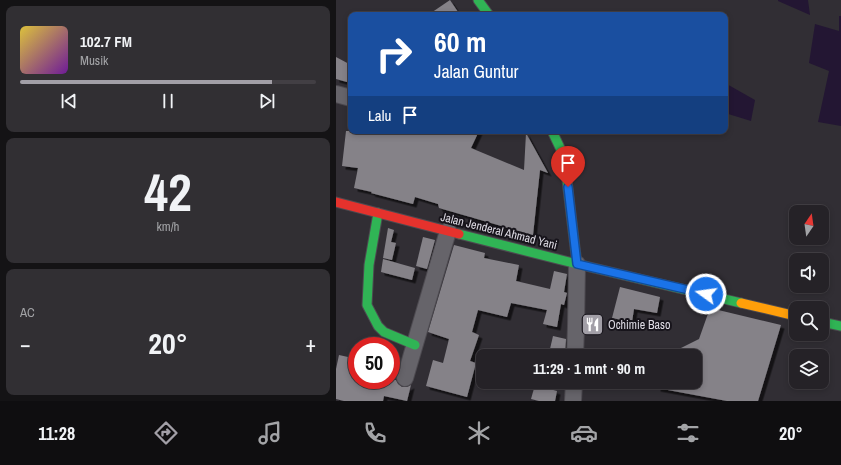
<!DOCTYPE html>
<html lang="id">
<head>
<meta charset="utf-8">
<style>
  body { margin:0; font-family:"Archivo Narrow",sans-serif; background:#312f33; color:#f1f3f6; height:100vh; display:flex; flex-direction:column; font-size:15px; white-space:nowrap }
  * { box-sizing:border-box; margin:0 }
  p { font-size:13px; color:#a3a4a7 }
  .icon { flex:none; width:22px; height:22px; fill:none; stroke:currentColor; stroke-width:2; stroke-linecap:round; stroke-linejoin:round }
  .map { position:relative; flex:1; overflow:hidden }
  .drawer { display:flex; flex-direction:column; gap:6px; padding:6px; background:#141315; width:336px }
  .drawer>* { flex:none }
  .top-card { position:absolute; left:12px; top:12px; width:380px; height:122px; border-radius:8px; box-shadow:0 2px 6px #0003,0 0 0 1px #423f44; background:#1a4fa0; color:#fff; overflow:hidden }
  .needle { width:26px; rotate:13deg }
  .tools { position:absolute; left:453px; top:205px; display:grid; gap:8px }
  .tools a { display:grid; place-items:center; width:40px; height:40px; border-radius:8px; background:#252227; box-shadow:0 2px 6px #0003,0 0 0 1px #423f44; font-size:20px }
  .speed { position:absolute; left:12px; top:337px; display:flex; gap:8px; font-size:20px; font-weight:700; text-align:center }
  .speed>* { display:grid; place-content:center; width:52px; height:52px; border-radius:50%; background:#252227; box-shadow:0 2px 6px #0003,0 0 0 1px #423f44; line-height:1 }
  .speed .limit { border:6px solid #d22; background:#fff; color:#111 }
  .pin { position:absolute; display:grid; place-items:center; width:34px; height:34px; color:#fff; margin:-41px -17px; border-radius:50% 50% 50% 0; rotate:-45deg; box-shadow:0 0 4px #0007 }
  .pin .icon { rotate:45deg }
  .me { position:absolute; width:44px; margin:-22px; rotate:284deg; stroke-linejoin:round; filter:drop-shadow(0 0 3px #0008) }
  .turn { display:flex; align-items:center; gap:14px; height:84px; padding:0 20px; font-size:18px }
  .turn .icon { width:52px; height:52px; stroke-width:2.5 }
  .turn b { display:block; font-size:28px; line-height:34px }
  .then { display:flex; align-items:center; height:38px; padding:0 20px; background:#0003; gap:8px; font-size:15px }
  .big { font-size:30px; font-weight:700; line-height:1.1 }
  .drawer .tile { flex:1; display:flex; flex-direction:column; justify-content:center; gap:6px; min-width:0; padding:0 14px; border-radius:8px; background:#312f33 }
  .drawer .dial { align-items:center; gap:0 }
  .dial b { font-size:52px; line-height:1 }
  .song { display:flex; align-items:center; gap:12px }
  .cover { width:48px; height:48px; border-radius:6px; background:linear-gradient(135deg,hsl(50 70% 55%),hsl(280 70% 35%)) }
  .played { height:4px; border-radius:2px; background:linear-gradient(90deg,#a29fa7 85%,#423f44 85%) }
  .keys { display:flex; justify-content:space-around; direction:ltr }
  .heat { display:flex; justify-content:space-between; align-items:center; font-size:22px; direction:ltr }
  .trip { position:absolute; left:140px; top:349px; width:226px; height:40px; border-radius:8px; background:#252227; box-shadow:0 2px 6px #0003,0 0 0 1px #423f44; font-weight:700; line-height:40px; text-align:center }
  .tabs { display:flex; height:64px; justify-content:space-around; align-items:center; background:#0f0e10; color:#a3a4a7 }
  .tabs .icon { width:28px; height:28px }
  .tabs .on { color:#a29fa7 }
  .tabs b { font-size:18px; color:#f1f3f6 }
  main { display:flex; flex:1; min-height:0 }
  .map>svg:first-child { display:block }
</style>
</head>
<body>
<main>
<section class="drawer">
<div class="tile">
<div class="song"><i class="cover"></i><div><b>102.7 FM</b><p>Musik</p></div></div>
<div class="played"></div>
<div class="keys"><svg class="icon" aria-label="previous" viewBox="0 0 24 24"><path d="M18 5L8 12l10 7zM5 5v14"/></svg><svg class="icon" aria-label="pause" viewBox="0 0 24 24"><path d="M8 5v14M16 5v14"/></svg><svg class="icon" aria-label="next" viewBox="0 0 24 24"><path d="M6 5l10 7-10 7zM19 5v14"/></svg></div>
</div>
<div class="tile dial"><b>42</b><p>km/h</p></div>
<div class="tile"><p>AC</p>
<div class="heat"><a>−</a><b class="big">20°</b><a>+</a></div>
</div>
</section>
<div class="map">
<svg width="505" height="401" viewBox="0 0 505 401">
  <defs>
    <filter id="shadow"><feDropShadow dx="3.5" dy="3.5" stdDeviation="0" flood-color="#0009"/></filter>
  </defs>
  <rect width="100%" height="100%" fill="#312e34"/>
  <g fill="#231633">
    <polygon points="442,0 472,0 474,15 442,1"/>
    <polygon points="503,16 505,16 505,126 482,122 493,71 473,63 479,24 503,31"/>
    <polygon points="389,83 419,100 415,121 389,113"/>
  </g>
  <g fill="#858288" filter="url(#shadow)">
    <polygon points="114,0 124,15 92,15"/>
    <polygon points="0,57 15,65 15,73 11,82 0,79"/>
    <polygon points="10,131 143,131 135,148 188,170 190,133 212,173 204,170 197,235 103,208 102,204 79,197 77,204 35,193 36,192 18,188 22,168 6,166"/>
    <polygon points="52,228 58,230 55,242 60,243 56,260 47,258"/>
    <polygon points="87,237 99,240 91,269 80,266"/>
    <polygon points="118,245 149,253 148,258 183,265 180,281 214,289 218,271 231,274 228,292 231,293 228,305 225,304 221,327 207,324 211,310 175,303 171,317 142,310 136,332 143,335 134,361 140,363 131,397 90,386 97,360 107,363 113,339 92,332"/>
    <polygon points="47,259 79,268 76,280 45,272"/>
    <polygon points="284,287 324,297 321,313 298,309 296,322 276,318"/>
    <polygon points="374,308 445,325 422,401 391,401 321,388 322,382 359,382 359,356 329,356 363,339"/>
    <polygon points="217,336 230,339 229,353 214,349"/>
    <polygon points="3,355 21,359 21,380 60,380 62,384 66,387 71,387 75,385 71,401 48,396 47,401 8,401 0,399 0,369"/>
    <polygon points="199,385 221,391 219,401 203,401 195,399"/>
  </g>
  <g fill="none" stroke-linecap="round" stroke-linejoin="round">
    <defs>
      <g id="street">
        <polyline points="0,94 15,98"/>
        <polyline points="239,356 240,326 241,264"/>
        <polyline points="69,378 112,231"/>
        <polyline points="237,401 238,382"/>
      </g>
      <g id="fast">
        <polyline points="142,0 153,15"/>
        <polyline points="216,131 226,152 230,172 241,264"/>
        <polyline points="42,213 33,265 31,305 42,326 48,332 79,345"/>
        <polyline points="123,234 241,264 405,303"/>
        <polyline points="486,322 505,326"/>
      </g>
      <polyline id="slow" points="405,303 460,316"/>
      <polyline id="jam" points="0,202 123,234"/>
    </defs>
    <use href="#street" stroke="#4d4a50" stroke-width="18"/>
    <use href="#fast" stroke="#4d4a50" stroke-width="11"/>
    <use href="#slow" stroke="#4d4a50" stroke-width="11"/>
    <use href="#jam" stroke="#4d4a50" stroke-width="11"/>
    <use href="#street" stroke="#66646a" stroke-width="16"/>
    <use href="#fast" stroke="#30b455" stroke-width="9"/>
    <use href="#slow" stroke="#ff9f0a" stroke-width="9"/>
    <use href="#jam" stroke="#e5322d" stroke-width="9"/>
  </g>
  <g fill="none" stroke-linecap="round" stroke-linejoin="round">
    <defs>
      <polyline id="route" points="232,187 241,264 370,294"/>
    </defs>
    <use href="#route" stroke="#114b97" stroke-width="10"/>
    <use href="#route" stroke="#1a73e8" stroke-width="7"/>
  </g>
  <defs>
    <symbol id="restaurant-square" viewBox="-11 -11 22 22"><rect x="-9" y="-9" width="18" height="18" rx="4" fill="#a29fa7" stroke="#17141b"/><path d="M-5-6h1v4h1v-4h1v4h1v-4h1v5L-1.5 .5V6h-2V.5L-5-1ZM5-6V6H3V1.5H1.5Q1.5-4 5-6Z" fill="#fff"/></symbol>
  </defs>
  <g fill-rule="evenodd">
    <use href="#restaurant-square" x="244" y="312" width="25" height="25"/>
  </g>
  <g text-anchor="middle" stroke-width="4" stroke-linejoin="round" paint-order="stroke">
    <g font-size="12" fill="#dfdce5" stroke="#17141b">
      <text transform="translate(163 231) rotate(14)" y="4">Jalan Jenderal Ahmad Yani</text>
    </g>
    <g font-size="12" fill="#dfdce5" stroke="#17141b" text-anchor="start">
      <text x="272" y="329">Ochimie Baso</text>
    </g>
  </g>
</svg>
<div class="tools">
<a><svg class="needle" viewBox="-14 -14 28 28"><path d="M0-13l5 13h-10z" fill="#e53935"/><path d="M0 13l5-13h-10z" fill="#a3a4a7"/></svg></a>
<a><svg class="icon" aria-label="sound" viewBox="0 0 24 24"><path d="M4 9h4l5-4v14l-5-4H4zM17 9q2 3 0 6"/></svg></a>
<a><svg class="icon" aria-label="search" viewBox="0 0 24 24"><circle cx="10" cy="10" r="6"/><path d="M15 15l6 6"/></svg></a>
<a><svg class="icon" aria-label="layers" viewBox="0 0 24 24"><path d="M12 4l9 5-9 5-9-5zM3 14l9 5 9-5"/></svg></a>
</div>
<div class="speed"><div class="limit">50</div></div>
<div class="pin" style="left:232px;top:187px;background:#d93025"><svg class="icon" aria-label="arrive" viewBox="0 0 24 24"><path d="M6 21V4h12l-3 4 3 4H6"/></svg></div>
<svg class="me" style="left:370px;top:294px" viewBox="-20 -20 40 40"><circle r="17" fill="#1a73e8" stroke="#fff" stroke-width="3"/><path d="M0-11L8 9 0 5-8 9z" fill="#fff"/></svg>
<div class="trip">11:29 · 1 mnt · 90 m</div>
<div class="top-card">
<div class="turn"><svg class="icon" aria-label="right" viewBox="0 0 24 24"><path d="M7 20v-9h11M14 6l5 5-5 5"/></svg><div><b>60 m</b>Jalan Guntur</div></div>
<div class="then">Lalu<svg class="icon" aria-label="arrive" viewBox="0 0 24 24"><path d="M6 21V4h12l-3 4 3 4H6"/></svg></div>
</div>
</div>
</main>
<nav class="tabs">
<b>11:28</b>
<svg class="icon on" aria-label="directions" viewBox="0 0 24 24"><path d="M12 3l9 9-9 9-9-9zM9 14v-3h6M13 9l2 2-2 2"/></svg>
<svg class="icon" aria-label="music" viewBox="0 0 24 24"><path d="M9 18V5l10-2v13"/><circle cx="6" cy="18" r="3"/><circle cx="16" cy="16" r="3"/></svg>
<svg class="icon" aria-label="phone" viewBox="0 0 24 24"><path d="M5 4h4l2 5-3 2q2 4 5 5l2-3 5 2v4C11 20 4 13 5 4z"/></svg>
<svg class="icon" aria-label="climate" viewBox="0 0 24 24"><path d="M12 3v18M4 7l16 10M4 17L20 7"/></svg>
<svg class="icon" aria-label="car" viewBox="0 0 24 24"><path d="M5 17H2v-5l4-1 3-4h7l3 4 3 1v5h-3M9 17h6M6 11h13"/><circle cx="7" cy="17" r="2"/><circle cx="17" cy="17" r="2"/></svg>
<svg class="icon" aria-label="filters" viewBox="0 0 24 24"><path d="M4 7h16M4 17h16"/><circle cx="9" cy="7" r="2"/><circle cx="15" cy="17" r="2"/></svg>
<b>20°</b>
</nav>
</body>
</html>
